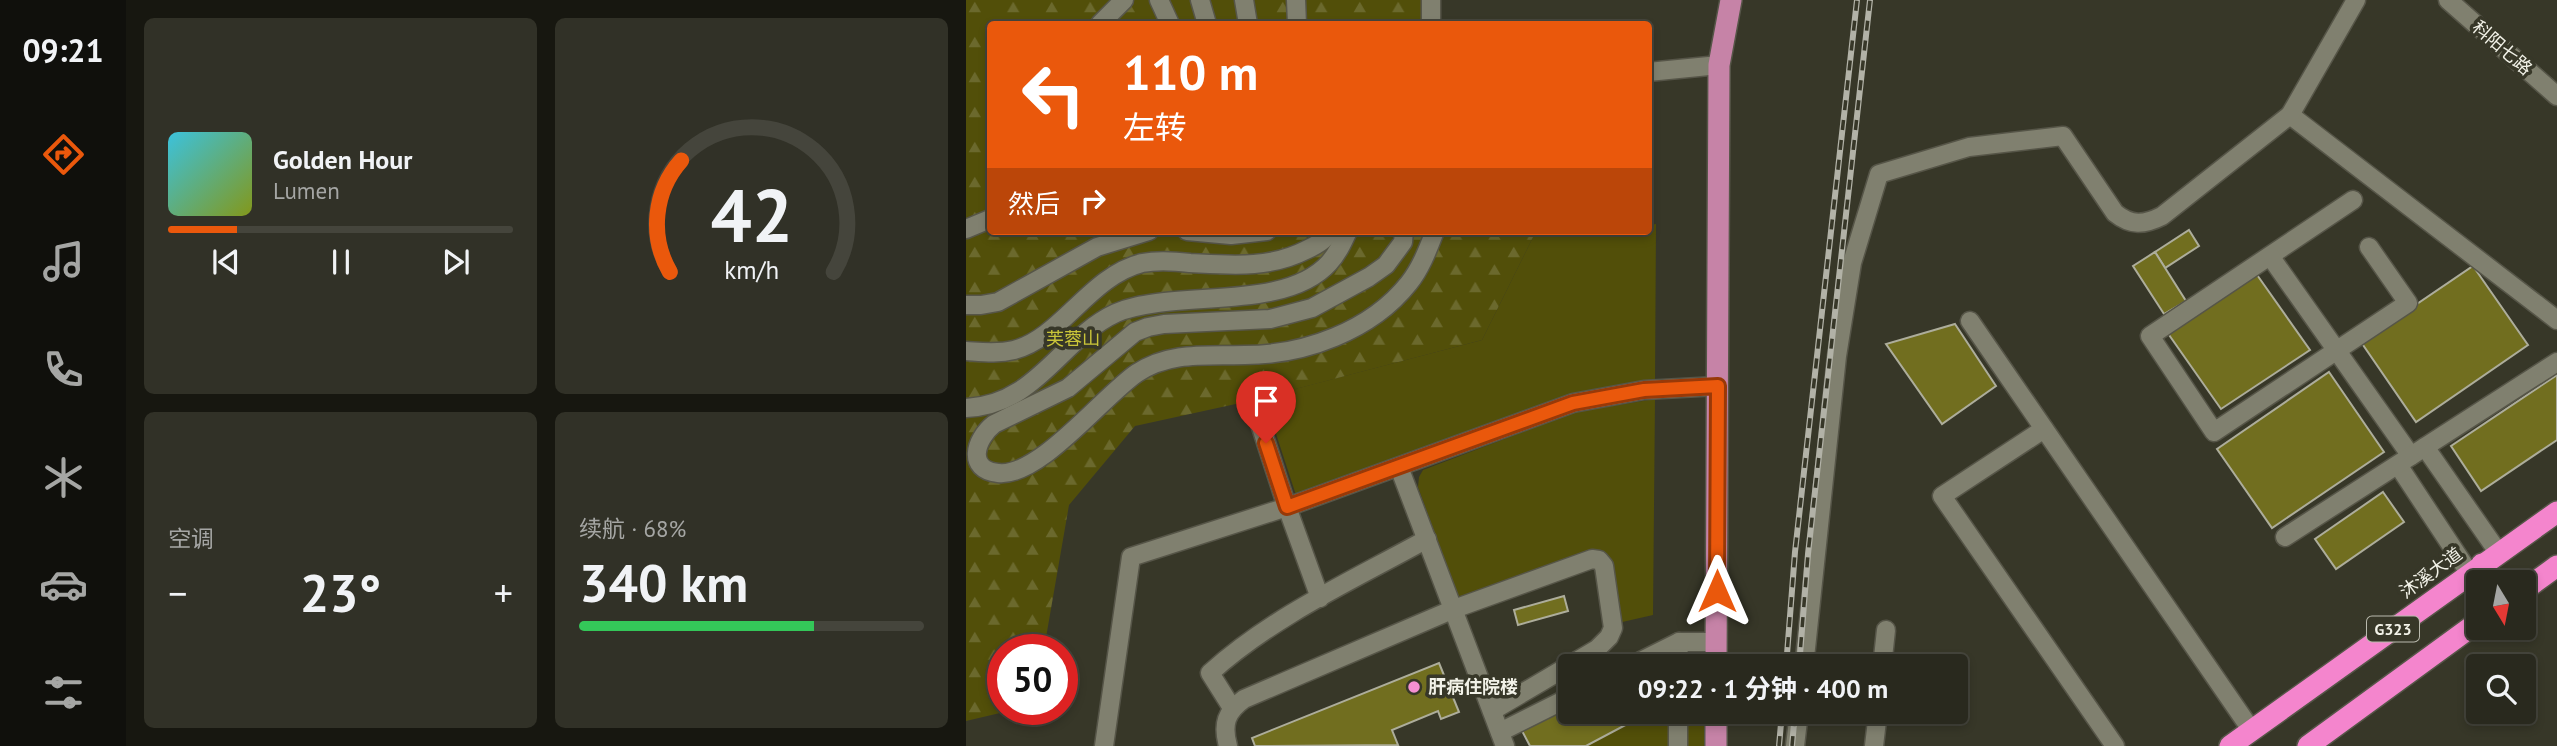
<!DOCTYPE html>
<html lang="zh">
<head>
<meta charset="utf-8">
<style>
  body { margin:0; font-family:"PT Sans","Noto Sans SC",sans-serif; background:#313127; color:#f1f3f6; height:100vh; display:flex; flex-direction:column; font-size:26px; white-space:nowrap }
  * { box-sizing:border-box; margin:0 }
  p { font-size:23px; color:#a5a6a4 }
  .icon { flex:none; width:38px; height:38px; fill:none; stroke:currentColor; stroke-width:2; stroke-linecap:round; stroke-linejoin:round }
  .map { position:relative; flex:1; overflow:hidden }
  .side { display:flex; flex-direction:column; gap:18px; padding:18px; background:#171710; width:840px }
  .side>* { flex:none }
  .guide { position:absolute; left:21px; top:21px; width:665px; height:214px; border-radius:7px; box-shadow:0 4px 10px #0003,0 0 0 2px #45453c; background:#ea580c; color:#fff; overflow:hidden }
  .needle { width:46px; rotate:170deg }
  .buttons { position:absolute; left:1500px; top:570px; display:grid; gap:14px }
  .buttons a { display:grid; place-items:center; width:70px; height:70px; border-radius:7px; background:#29291e; box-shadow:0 4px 10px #0003,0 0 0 2px #45453c; font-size:35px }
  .speed { position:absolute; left:21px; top:634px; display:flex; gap:14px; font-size:35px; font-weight:700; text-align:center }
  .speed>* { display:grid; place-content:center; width:91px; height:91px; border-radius:50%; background:#29291e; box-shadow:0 4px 10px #0003,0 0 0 2px #45453c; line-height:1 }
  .speed .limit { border:10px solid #d22; background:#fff; color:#111 }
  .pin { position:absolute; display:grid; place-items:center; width:60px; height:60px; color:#fff; margin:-72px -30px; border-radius:50% 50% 50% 0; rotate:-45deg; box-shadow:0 0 7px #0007 }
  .pin .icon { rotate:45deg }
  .me { position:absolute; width:77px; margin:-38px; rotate:0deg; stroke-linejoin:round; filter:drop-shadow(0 0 5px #0008) }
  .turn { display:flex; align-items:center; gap:24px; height:147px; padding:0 21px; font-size:32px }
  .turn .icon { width:91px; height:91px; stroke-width:2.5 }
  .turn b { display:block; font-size:49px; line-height:60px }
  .then { display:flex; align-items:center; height:66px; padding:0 21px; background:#0003; gap:14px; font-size:26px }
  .big { font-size:52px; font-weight:700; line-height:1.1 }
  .side .widget { flex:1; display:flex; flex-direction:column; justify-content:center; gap:10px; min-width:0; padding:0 24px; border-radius:10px; background:#313127 }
  .side .dial { align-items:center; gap:0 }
  .dial svg { height:182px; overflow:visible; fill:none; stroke:#45453c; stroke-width:7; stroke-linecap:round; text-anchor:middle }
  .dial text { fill:#f1f3f6; stroke:none }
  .song { display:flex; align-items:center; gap:21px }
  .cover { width:84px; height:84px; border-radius:10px; background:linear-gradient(135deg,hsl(190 70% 55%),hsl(70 70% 35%)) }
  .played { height:7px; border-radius:4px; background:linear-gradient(90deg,#ea580c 20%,#45453c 20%) }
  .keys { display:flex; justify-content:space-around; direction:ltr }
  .heat { display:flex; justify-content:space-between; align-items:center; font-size:38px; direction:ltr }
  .charge { height:10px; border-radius:5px; background:linear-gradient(90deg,#34c759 68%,#45453c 0) }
  .side .tiles { flex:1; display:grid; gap:18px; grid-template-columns:repeat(2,1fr) }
  .trip { position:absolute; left:592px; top:654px; width:410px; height:70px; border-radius:7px; background:#29291e; box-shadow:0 4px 10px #0003,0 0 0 2px #45453c; font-weight:700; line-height:70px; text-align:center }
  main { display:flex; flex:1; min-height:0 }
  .dock { display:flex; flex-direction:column; width:126px; justify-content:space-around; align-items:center; background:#10100c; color:#a5a6a4 }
  .dock .icon { width:49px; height:49px }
  .dock .active { color:#ea580c }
  .dock b { font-size:32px; color:#f1f3f6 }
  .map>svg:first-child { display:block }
</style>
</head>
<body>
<main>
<nav class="dock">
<b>09:21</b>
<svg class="icon active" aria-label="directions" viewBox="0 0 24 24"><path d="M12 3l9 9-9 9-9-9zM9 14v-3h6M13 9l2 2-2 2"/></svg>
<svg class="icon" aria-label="music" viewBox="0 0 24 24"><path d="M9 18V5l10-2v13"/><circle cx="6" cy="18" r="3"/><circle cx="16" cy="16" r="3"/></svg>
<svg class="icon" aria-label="phone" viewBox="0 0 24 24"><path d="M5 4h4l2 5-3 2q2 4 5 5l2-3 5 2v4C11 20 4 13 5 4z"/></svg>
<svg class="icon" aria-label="climate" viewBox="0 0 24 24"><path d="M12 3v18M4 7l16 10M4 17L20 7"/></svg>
<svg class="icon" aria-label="car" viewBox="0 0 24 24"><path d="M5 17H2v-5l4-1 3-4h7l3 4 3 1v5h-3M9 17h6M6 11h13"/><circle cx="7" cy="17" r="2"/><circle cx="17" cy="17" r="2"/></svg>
<svg class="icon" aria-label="filters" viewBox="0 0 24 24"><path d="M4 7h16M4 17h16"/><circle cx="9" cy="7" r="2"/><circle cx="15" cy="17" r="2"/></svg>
</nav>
<section class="side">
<div class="tiles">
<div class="widget">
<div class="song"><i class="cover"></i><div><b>Golden Hour</b><p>Lumen</p></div></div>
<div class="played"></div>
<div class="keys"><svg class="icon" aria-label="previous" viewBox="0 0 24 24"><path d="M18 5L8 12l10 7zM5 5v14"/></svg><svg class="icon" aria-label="pause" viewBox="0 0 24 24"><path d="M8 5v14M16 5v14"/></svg><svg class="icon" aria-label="next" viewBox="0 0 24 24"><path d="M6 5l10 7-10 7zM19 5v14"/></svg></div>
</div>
<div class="widget dial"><svg viewBox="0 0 100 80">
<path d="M14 69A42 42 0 1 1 86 69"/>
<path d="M14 69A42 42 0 0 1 19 20" stroke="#ea580c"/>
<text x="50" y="56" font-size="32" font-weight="700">42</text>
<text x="50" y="72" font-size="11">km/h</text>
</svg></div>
<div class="widget"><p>空调</p>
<div class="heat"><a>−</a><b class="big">23°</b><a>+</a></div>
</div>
<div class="widget"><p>续航 · 68%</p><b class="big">340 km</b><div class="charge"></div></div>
</div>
</section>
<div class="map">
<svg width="1591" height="746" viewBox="0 0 1591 746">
  <defs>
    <pattern id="forest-firs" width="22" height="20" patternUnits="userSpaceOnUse" patternTransform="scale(1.75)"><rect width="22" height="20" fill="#524f09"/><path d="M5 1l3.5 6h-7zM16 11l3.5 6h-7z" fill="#6b692d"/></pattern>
  </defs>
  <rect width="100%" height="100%" fill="#373728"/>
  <g fill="#524f09">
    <polygon points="690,224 689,383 655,386 606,395 330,495 298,397 516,340 570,231 682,231 683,225"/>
    <polygon points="689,399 687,615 652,623 640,559 493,599 452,487 453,477 457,470 609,412"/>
    <polygon points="662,712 703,712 703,746 620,746 667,722"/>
    <polygon points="721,712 740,712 740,746 720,746"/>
  </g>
  <polygon fill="url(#forest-firs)" points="0,0 473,0 473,16 476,24 24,24 24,231 570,231 516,340 288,400 169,426 103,505 78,649 37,649 37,709 51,709 0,721"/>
  <g fill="#716e1f" stroke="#adad9b" stroke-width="2">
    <polygon points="1223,230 1233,246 1199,268 1189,252"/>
    <polygon points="1189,252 1220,301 1198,314 1167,266"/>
    <polygon points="1507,266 1562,345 1450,422 1395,342"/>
    <polygon points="1289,272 1344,350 1255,409 1201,332"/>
    <polygon points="989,324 1030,386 976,424 920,344"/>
    <polygon points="1363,372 1418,452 1306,528 1251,449"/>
    <polygon points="1591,375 1591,440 1515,491 1485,446"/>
    <polygon points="1417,492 1438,522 1370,569 1349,539"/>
    <polygon points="598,596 602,611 552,625 548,610"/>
    <polygon points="473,663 493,712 475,719 472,711 426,730 432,745 289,746 286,738"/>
    <polygon points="604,704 604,712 662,712 667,721 620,746 564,746 555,729"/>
  </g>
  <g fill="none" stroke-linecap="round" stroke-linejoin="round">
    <defs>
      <g id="minor">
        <polyline points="193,0 204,24"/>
        <polyline points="234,0 241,24"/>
        <polyline points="278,0 282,24"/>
        <polyline points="330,0 331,24"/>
        <polyline points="465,0 465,24"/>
        <polyline points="1482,0 1591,96"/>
        <polyline points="134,24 158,0"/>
        <polyline points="682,72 753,65"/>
        <polyline points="1324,115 1591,320"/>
        <polyline points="1387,200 1184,336 1248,432 1442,303 1403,247"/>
        <polyline points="0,229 24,219"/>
        <polyline points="221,231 265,235 301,231"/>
        <path d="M438,231L437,242L420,265L403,277L346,308L304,319L198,324L182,327L169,332L102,388L28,424C9,439 0,470 32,473C73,478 137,396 171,373C204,351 241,356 279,355C338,355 405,331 443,283C455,268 462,249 469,231"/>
        <polyline points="1304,256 1445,456"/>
        <polyline points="0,305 15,305 32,302 131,247 183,231"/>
        <polyline points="1004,321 1286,731"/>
        <path d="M0,351C16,352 32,354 48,350C95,338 124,276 176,263C191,260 208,261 224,263C264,265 303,269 340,250C349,246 359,241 364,231"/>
        <path d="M0,408C71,405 94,339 150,313C163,307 177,305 191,303C243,295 326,304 363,263C372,253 377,242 382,231"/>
        <polyline points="293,421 321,507 354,598"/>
        <polyline points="1078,429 976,496 1149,746"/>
        <polyline points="1459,447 1532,552"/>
        <polyline points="1432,465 1504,574"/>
        <polyline points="433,467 539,746"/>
        <polyline points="1319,537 1591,362"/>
        <polyline points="663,667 713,642 750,642"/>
        <polyline points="712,667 713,642"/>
        <path d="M838,667L871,356L886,263L913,174L1003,147L1097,136L1149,213C1165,226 1178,225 1196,216L1324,115L1390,0"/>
        <polyline points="916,667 920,630"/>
        <path d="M266,708L244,673C307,616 387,580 461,539"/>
        <polyline points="534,732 604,697"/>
        <polyline points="138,746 165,557 321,507 607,403 678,390 752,386"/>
        <path d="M262,746C256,724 260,712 278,699L488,609L626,559L633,560L638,566L647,628L643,637L631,649L526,711"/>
        <polyline points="712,746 712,712"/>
        <polyline points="829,746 833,712"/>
        <polyline points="908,746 912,712"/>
      </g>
      <g id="major">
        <polyline points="750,667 753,65 765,0"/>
        <polyline points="750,746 750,712"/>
      </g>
      <g id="highway">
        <polyline points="1516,564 1528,583"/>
        <polyline points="1558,590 1591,566"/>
        <polyline points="1264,746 1591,512"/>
        <polyline points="1342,746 1512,622"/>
      </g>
    </defs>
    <use href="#minor" stroke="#565548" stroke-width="21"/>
    <use href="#major" stroke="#565548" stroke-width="24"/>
    <use href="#highway" stroke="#565548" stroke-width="24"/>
    <use href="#minor" stroke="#80806f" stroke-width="18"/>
    <use href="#major" stroke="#c683a7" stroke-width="21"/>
    <use href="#highway" stroke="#f485cd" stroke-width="21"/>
    <defs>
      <g id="rail">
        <polyline points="820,667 829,552 891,0"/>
        <polyline points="833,667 842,554 904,0"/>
        <polyline points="813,746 816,712"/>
        <polyline points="826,746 829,712"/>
      </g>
    </defs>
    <use href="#rail" stroke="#b2b2a7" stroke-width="6"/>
    <use href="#rail" stroke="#373728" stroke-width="3.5" stroke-dasharray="10" stroke-linecap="butt"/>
  </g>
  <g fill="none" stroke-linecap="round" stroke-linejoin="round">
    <defs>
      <polyline id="route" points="300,443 321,507 607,403 678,390 752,386 751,591"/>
    </defs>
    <use href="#route" stroke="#983908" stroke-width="18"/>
    <use href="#route" stroke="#ea580c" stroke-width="12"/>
  </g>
  <circle fill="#f590d1" stroke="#373728" stroke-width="2.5" cx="448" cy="687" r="7"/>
  <g text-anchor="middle" stroke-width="7" stroke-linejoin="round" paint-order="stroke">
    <rect fill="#373728" stroke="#babaae" stroke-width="2" x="1401" y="616.5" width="52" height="25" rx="5"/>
    <g font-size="16" font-weight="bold" fill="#f2f2e8">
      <text x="1427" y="635">G323</text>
    </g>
    <g font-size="18" fill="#f2f2e8" stroke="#373728">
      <text transform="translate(1536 48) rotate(41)" y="6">科阳七路</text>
      <text transform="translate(1465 573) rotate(-36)" y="6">沐溪大道</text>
    </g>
    <g font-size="18" fill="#c9c439" stroke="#373728">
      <text x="107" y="345">芙蓉山</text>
    </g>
    <g font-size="18" font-weight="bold" fill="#f2f2e8" stroke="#373728" text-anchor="start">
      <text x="462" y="693">肝病住院楼</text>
    </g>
  </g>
</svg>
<div class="buttons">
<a><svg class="needle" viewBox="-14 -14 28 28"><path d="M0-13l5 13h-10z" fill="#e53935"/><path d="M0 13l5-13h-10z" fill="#a5a6a4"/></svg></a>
<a><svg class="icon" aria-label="search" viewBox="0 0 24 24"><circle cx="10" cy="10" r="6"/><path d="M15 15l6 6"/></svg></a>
</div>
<div class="speed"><div class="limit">50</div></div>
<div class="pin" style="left:300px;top:443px;background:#d93025"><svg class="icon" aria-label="arrive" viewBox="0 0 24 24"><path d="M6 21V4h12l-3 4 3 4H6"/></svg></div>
<svg class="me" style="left:751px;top:591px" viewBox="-20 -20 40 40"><path d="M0-17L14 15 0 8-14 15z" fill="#ea580c" stroke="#fff" stroke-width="4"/></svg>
<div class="trip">09:22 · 1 分钟 · 400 m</div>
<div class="guide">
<div class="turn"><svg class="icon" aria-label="left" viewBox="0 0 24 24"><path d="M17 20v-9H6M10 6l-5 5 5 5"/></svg><div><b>110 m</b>左转</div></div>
<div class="then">然后<svg class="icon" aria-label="right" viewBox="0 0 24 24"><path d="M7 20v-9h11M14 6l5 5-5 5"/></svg></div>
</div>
</div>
</main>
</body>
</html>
